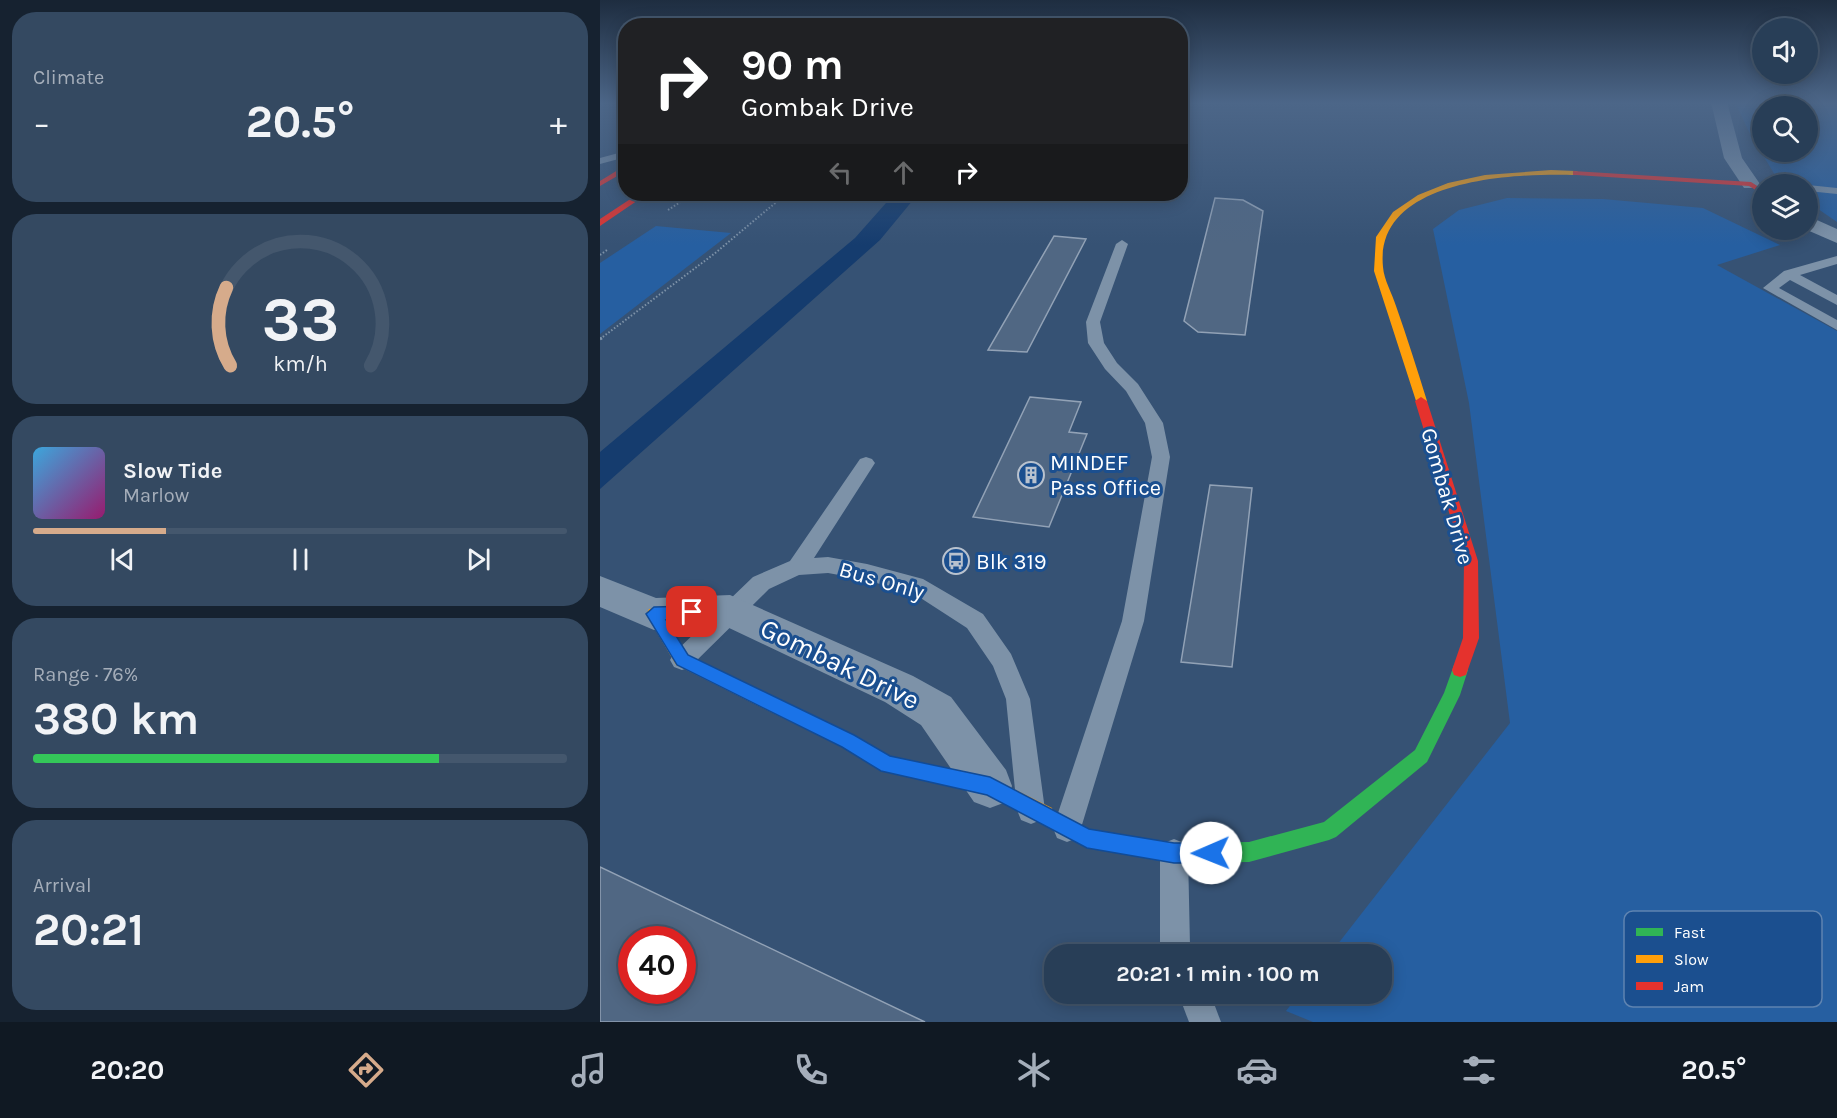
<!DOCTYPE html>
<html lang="en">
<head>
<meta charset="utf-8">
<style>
  body { margin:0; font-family:Karla,sans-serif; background:#344961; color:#f1f3f6; height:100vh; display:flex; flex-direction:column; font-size:22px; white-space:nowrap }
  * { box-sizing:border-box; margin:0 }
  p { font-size:20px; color:#a5aeba }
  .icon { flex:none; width:33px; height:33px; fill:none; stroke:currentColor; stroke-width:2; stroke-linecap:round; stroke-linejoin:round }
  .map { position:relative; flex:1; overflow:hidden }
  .side { display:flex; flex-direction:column; gap:12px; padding:12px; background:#162230; width:600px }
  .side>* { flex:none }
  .top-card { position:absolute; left:18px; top:18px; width:570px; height:183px; border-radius:24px; box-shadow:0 3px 15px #0003,0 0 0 2px #44576d; background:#202124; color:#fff; overflow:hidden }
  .controls { position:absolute; left:1152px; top:18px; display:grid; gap:12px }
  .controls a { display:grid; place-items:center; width:66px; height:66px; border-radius:50%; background:#283e57; box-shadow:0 3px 15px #0003,0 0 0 2px #44576d; font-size:30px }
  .speed { position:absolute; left:18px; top:926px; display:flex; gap:12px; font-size:30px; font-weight:700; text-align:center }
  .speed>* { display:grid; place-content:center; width:78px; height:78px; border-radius:50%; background:#283e57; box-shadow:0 3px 15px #0003,0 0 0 2px #44576d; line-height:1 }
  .speed .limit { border:9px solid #d22; background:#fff; color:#111 }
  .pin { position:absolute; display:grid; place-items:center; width:51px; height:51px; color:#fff; margin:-26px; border-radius:12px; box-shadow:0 3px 9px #0006 }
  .me { position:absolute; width:66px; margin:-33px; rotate:269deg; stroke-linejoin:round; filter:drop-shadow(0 0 4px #0008) }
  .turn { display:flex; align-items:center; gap:21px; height:126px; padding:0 24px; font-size:27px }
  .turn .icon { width:78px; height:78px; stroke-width:2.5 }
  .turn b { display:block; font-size:42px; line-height:51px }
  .lanes { display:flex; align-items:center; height:57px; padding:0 24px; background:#0003; justify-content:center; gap:30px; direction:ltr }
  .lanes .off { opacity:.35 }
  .big { font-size:45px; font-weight:700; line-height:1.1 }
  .side .widget { flex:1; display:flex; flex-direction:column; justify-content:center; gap:9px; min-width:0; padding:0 21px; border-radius:24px; background:#344961 }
  .side .dial { align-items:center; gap:0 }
  .dial svg { height:156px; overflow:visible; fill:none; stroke:#44576d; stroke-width:7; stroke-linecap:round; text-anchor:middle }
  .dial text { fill:#f1f3f6; stroke:none }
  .song { display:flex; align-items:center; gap:18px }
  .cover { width:72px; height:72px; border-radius:9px; background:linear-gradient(135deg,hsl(200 70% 55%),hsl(320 70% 35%)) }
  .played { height:6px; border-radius:3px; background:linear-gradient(90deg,#d6ab8b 25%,#44576d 25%) }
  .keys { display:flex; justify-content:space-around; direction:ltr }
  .heat { display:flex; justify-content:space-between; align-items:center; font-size:33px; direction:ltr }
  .charge { height:9px; border-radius:4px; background:linear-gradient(90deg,#34c759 76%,#44576d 0) }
  .trip { position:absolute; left:444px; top:944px; width:348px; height:60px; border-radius:24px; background:#283e57; box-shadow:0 3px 15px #0003,0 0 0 2px #44576d; font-weight:700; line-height:60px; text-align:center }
  .dock { display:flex; height:96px; justify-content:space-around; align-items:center; background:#101923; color:#a5aeba }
  .dock .icon { width:42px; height:42px }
  .dock .active { color:#d6ab8b }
  .dock b { font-size:27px; color:#f1f3f6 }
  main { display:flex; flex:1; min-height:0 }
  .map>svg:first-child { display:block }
</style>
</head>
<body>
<main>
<section class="side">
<div class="widget"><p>Climate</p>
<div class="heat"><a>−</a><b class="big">20.5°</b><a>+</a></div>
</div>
<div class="widget dial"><svg viewBox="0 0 100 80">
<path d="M14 69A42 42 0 1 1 86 69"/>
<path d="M14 69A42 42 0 0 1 12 29" stroke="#d6ab8b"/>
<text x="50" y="56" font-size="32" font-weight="700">33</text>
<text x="50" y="72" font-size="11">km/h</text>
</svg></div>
<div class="widget">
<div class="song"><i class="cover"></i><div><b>Slow Tide</b><p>Marlow</p></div></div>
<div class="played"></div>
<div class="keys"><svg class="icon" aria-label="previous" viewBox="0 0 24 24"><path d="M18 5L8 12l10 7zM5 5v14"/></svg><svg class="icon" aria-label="pause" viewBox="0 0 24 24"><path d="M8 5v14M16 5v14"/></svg><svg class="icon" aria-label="next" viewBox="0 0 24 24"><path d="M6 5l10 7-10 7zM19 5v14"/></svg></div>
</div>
<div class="widget"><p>Range · 76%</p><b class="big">380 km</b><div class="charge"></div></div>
<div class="widget"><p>Arrival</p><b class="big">20:21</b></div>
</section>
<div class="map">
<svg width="1237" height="1022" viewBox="0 0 1237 1022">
  <rect width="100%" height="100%" fill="#365274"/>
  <g fill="#265fa1" fill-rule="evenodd">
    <path d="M1135,102H1237V222L1208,202V184L1180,183L1151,136ZM1162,106H1208V152H1162Z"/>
    <polygon points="907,198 1003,199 1103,208 1180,245 1117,265 1237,331 1237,1022 713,1022 686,1011 700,993 782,993 782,954 730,954 910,723 869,403 833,229 859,210"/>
    <polygon points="56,226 131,233 0,334 0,263"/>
  </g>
  <polygon fill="#153c6e" points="294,194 318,194 280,240 0,489 0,452 255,238"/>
  <g fill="#506783" stroke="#92a2b6" stroke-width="1.5" fill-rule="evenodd">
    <polygon points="615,198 643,200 663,211 645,335 598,332 584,321"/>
    <polygon points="454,236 486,239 427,352 388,350"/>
    <polygon points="430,397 481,402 469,432 487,434 449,527 373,517"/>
    <polygon points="610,485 652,488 632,667 581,662"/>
    <path d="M0,867L325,1022H0ZM32,939H82V990H32Z"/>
  </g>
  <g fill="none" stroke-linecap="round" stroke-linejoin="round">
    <g stroke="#7d92a8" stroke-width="2" stroke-dasharray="1.5 2" stroke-linecap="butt">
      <polyline points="23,118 26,118"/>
      <polyline points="68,210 93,194"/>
      <polyline points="0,255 7,250"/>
      <polyline points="0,339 114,254 186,194"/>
    </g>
    <polyline stroke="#7d92a8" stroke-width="3" stroke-dasharray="3 4" stroke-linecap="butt" points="0,339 2,338"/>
    <g fill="#7d92a8" fill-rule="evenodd">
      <polygon points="26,151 26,157 0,164 0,158"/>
      <polygon points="1208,185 1237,188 1237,194 1208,191"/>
      <polygon points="522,240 528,244 500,322 504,343 517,363 538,384 563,423 570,457 544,621 481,828 477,838 467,842 457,838 453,828 522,621 552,457 545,423 526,391 505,369 488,343 486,322 516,244"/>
      <polygon points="1237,256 1237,264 1200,275 1237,295 1237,305 1190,280 1179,288 1237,320 1237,330 1163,288 1184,271"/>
      <polygon points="266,457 272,459 275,463 214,558 228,557 267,564 323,579 383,614 411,654 430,699 445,810 441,820 431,824 421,820 417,810 406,699 393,666 367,628 316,595 267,580 228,573 199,575 169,589 90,667 82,670 74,667 70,660 74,653 153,577 190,561 260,459"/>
      <polygon points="574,839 584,843 588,853 590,946 593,954 562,954 560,948 560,853 564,843"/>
      <polygon points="578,993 610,993 621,1022 589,1022"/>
    </g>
    <g fill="#7d92a8" fill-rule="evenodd">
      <polygon points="1111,102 1127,102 1142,158 1160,184 1158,188 1144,188 1124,158"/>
      <polygon points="1208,216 1237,229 1237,243 1207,230"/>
      <polygon points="0,576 56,598 130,595 313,676 351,697 406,770 412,786 406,802 390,808 374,802 321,725 285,702 127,627 54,630 0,607"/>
    </g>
    <polygon fill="#30b455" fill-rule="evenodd" points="860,663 866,665 868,670 860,695 827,762 736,837 729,840 649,862 574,863 487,848 438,822 436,815 438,808 445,806 489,829 574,843 649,842 724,822 815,750 844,693 854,665"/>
    <g fill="#ff9f0a" fill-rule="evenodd">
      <path d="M951,170L976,171L980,173L976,175C915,173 774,178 783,267C784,280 792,293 796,306C807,337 817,369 827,401L821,405L817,404L774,271L776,237L793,212L818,195L848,183L885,175Z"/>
      <polygon points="54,608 59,609 88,655 254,735 291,757 390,777 452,808 454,815 452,822 445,824 438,822 388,795 282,771 242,747 76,665 46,614 49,609"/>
    </g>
    <g fill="#e5322d" fill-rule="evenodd">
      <polygon points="26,165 26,171 0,186 0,181"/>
      <polygon points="973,171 1151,182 1162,189 1162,194 1149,186 976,175 973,175"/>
      <polygon points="38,194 47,194 0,226 0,219"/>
      <polygon points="821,397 827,401 878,561 879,638 866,675 860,677 854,675 852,670 863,638 864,561 815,401"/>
    </g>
  </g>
  <linearGradient id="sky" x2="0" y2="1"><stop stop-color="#1e2d40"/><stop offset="0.42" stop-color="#4c6688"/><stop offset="1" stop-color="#4c6688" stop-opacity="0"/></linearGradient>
  <rect width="1237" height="245" fill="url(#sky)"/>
  <polygon fill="#1a73e8" stroke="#114b97" stroke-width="1.5" points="92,606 100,612 98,617 66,620 88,655 254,735 290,756 390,777 489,829 574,843 611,843 618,846 621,853 618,860 611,863 574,863 487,848 387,795 281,771 242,747 77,665 46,614 54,607"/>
  <defs>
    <symbol id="building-ring" viewBox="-11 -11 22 22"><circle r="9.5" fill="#1b4f8f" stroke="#b9c2ce" stroke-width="1.5"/><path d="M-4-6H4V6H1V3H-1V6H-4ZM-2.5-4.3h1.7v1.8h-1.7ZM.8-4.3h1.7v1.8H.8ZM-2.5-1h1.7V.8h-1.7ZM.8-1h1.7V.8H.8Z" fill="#b9c2ce"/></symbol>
    <symbol id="bus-ring" viewBox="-11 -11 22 22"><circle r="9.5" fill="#1b4f8f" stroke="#b9c2ce" stroke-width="1.5"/><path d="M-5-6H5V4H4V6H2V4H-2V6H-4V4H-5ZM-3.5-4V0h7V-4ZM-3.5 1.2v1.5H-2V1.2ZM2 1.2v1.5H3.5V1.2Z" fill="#b9c2ce"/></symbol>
  </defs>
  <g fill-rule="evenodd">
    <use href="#building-ring" x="416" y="460" width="30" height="30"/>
    <use href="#bus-ring" x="341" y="546" width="30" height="30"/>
  </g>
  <g text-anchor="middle" stroke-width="6" stroke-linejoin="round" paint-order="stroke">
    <g font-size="22" fill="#fff" stroke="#1b4f8f" text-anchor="start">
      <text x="450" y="470">MINDEF<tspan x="450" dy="25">Pass Office</tspan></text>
      <text x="376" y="569">Blk 319</text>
    </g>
    <g font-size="22" fill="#fff" stroke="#1b4f8f">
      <text transform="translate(848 496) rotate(74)" y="8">Gombak Drive</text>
      <text transform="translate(282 580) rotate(16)" y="8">Bus Only</text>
    </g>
    <g font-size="27" fill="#fff" stroke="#1b4f8f">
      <text transform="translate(240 664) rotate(26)" y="9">Gombak Drive</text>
    </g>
  </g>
  <rect x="1024" y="911" width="198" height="96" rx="9" fill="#1b4f8f" stroke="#5f84b1" stroke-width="1.5"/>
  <rect x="1036" y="928" width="27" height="8" fill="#30b455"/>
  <rect x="1036" y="955" width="27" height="8" fill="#ff9f0a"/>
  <rect x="1036" y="982" width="27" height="8" fill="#e5322d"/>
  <g font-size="16" fill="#fff">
    <text x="1074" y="938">Fast</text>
    <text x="1074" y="965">Slow</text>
    <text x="1074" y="992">Jam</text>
  </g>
</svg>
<div class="controls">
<a><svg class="icon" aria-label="sound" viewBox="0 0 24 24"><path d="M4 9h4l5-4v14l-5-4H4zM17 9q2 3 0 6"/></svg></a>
<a><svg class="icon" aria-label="search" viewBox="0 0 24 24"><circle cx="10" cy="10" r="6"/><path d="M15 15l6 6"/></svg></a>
<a><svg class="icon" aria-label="layers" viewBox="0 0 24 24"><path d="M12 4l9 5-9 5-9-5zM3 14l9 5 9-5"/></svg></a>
</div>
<div class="speed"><div class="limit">40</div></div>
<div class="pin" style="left:92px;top:612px;background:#d93025"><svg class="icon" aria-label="arrive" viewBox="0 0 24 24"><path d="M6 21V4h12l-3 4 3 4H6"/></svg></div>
<svg class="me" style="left:611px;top:853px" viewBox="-20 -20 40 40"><circle r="19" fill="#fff"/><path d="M0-13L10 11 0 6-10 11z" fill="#1a73e8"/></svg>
<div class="trip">20:21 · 1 min · 100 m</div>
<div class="top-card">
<div class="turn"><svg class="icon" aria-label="right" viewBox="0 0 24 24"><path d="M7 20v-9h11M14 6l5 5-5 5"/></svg><div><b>90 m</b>Gombak Drive</div></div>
<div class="lanes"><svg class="icon off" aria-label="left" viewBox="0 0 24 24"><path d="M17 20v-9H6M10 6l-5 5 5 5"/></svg><svg class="icon off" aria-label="ahead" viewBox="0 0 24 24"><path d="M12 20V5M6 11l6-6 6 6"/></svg><svg class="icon" aria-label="right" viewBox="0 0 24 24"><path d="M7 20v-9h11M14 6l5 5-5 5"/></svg></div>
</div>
</div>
</main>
<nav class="dock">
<b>20:20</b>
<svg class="icon active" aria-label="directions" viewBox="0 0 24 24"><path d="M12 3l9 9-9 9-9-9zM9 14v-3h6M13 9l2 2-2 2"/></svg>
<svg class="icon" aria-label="music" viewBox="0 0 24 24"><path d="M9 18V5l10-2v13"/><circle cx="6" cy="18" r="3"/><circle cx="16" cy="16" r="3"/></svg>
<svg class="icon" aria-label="phone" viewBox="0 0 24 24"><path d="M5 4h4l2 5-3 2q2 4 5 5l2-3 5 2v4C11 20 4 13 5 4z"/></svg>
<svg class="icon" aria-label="climate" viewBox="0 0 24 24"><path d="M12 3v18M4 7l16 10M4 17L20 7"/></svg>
<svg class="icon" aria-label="car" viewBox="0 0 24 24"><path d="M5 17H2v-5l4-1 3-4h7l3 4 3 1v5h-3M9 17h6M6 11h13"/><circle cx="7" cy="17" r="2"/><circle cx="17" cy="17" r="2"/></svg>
<svg class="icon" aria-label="filters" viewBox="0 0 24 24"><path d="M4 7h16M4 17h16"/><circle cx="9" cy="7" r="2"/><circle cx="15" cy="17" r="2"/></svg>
<b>20.5°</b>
</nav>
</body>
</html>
